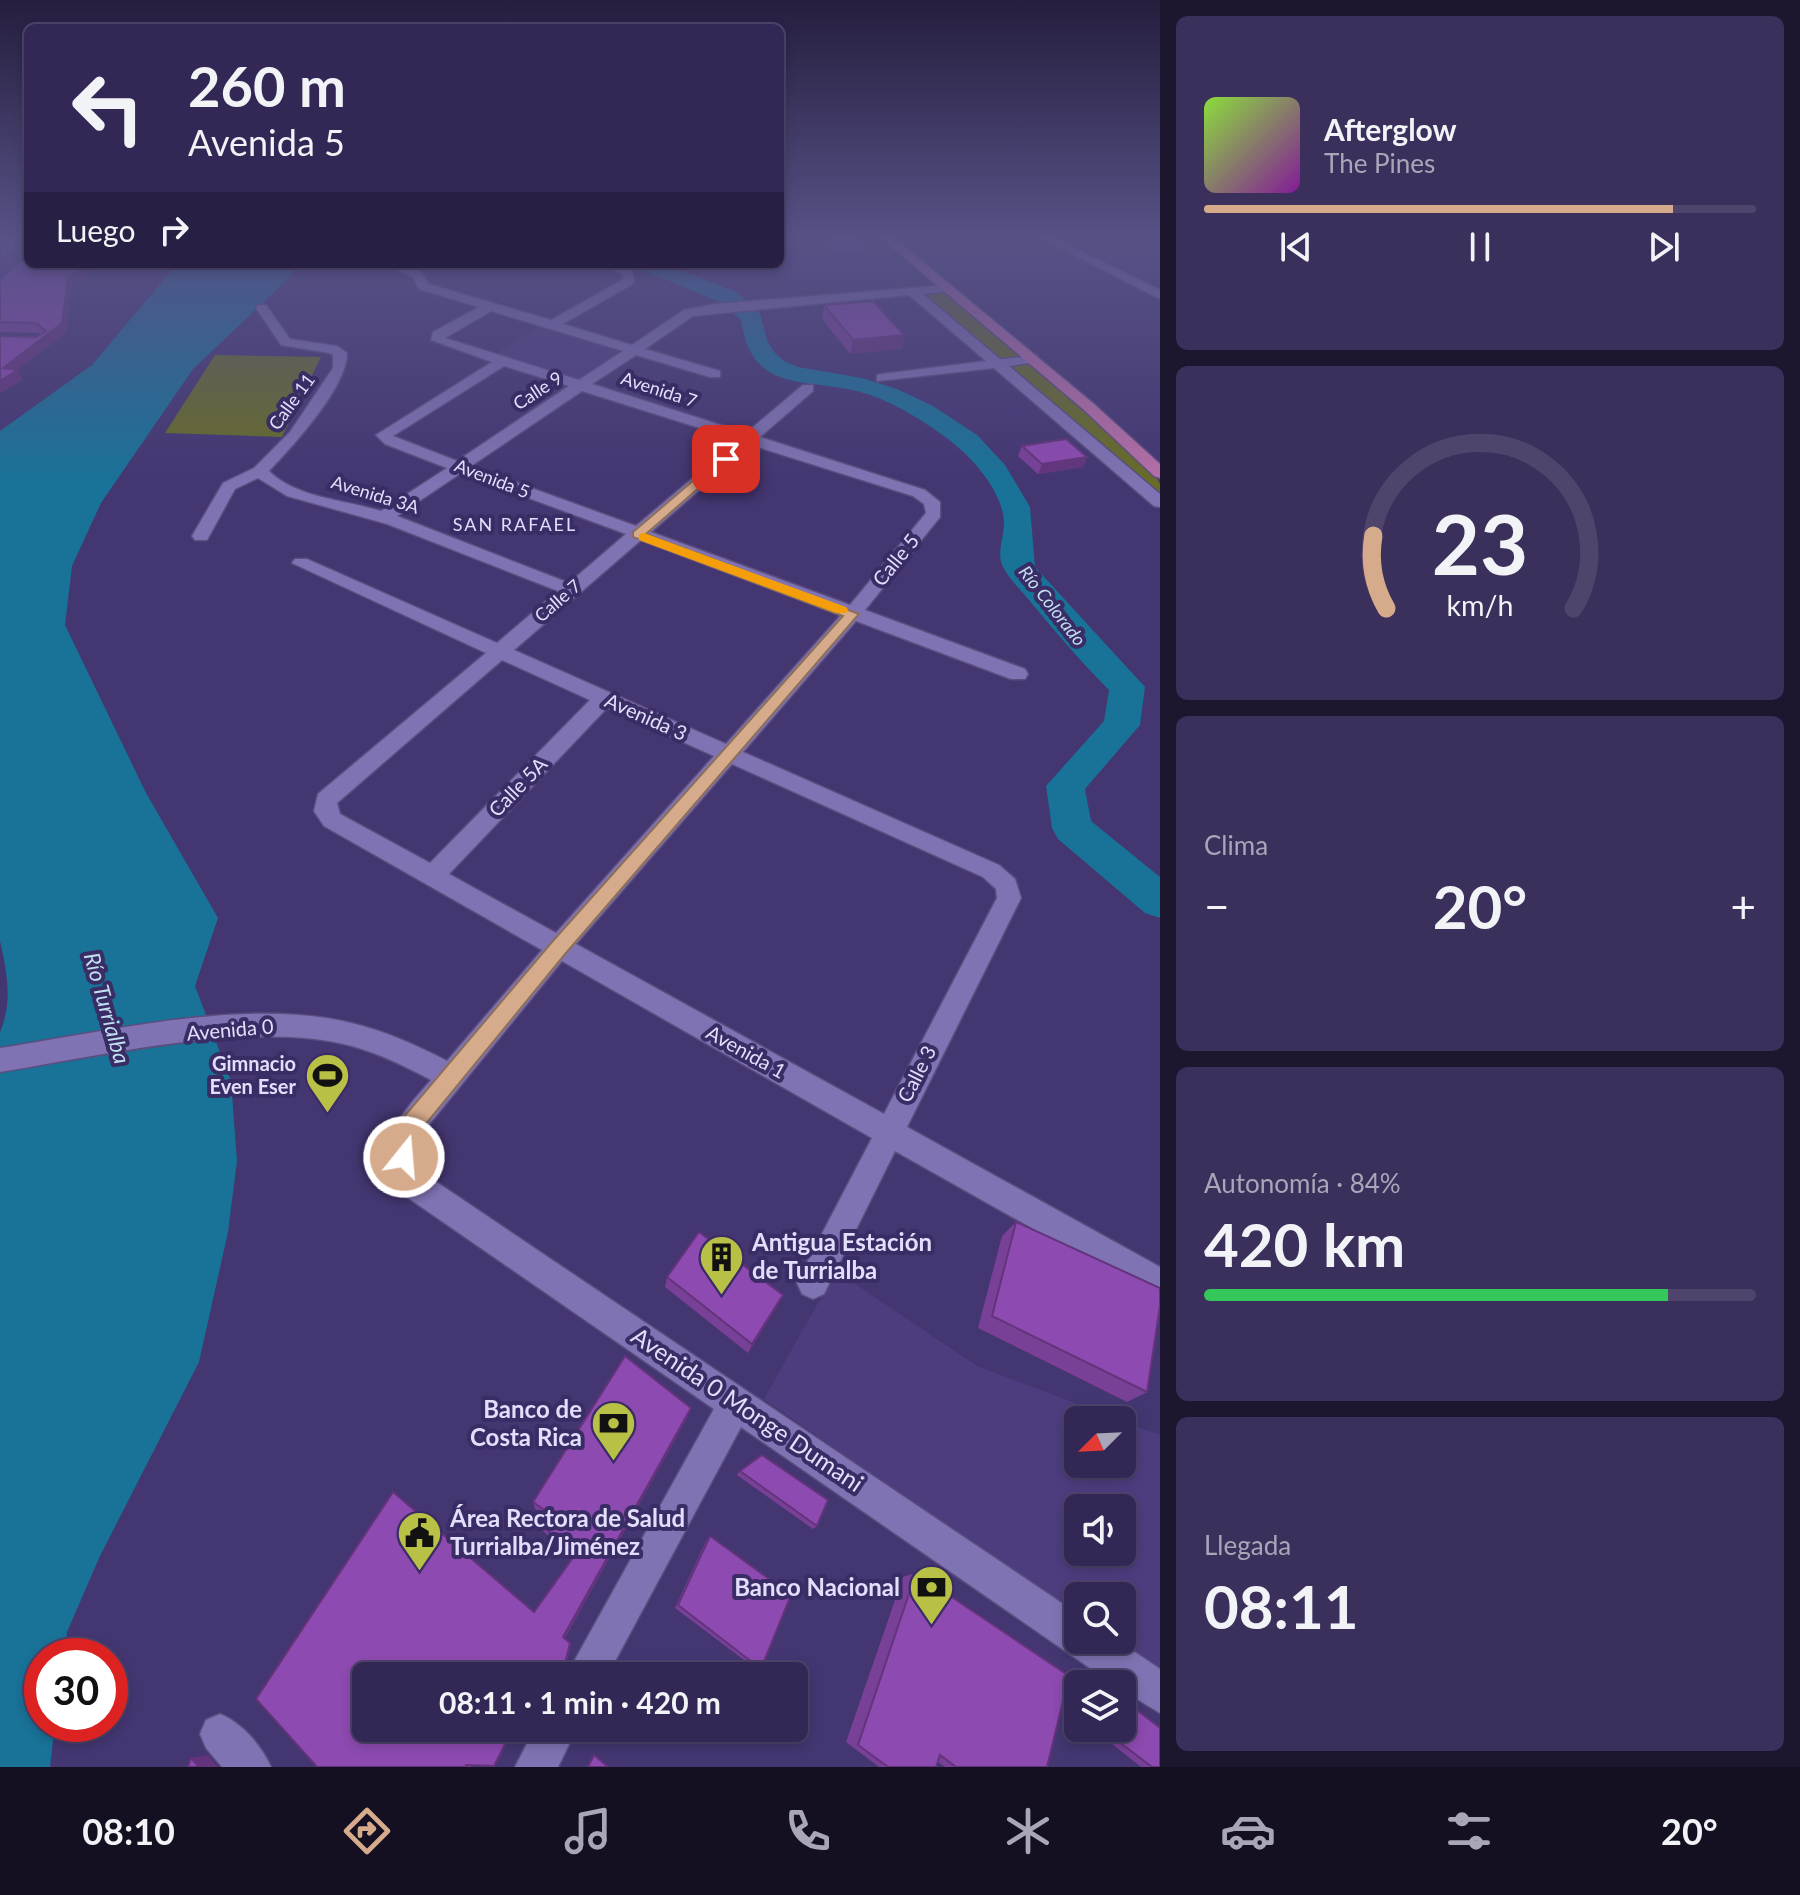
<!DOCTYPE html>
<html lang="es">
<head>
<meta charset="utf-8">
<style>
  body { margin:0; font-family:Lato,sans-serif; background:#3b305b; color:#f1f3f6; height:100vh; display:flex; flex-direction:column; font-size:30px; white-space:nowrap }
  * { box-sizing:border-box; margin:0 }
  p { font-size:26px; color:#a9a6b9 }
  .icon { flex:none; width:44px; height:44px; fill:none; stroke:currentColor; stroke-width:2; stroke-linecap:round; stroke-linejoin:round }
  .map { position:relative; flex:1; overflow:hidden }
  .side { display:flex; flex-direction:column; gap:16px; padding:16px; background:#1c162f; width:640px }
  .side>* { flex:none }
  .guide { position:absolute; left:24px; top:24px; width:760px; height:244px; border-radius:12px; box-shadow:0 4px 12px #0003,0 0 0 2px #4e446c; background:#332855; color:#f1f3f6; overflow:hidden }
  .needle { width:52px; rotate:246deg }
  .buttons { position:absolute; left:1064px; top:1406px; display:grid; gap:16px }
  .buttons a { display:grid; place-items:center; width:72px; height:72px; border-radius:12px; background:#332855; box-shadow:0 4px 12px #0003,0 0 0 2px #4e446c; font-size:40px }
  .speed { position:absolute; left:24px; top:1638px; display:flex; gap:16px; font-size:40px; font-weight:700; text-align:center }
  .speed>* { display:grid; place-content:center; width:104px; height:104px; border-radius:50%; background:#332855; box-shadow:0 4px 12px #0003,0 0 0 2px #4e446c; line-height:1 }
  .speed .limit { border:12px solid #d22; background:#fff; color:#111 }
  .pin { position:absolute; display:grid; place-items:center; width:68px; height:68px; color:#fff; margin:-34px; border-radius:16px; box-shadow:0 4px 12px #0006 }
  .me { position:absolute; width:88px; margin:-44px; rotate:17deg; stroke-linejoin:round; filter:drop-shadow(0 0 6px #0008) }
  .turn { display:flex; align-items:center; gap:28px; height:168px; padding:0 32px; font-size:36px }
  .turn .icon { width:104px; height:104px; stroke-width:2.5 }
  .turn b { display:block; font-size:56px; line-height:68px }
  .then { display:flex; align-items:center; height:76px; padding:0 32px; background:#0003; gap:16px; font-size:30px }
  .big { font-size:60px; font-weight:700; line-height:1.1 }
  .side .widget { flex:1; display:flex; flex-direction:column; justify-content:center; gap:12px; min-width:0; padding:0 28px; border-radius:12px; background:#3b305b }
  .side .dial { align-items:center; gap:0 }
  .dial svg { height:208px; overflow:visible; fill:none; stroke:#4e446c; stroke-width:7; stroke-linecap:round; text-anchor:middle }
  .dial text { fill:#f1f3f6; stroke:none }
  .song { display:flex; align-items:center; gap:24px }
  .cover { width:96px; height:96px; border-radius:12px; background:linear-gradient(135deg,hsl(90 70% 55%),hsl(290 70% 35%)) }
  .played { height:8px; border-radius:4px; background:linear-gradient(90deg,#d6ab8b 85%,#4e446c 85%) }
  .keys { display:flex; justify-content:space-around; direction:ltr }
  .heat { display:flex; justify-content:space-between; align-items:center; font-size:44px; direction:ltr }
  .charge { height:12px; border-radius:6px; background:linear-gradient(90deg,#34c759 84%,#4e446c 0) }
  .trip { position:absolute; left:352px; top:1662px; width:456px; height:80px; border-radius:12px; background:#332855; box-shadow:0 4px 12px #0003,0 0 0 2px #4e446c; font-weight:700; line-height:80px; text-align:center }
  .menu { display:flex; height:128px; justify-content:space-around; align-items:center; background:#141022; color:#a9a6b9 }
  .menu .icon { width:56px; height:56px }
  .menu .selected { color:#d6ab8b }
  .menu b { font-size:36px; color:#f1f3f6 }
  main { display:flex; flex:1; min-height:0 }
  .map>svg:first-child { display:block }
</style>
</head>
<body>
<main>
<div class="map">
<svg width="1160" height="1767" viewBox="0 0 1160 1767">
  <rect width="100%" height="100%" fill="#443671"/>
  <g fill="#4d3d7f" fill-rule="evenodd">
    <polygon points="540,326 622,352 578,383 494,355"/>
    <path d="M836,1271L977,1366L1120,1420H1078V1464H1122V1421L1160,1435V1674L1111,1640H1122V1596H1078V1617L764,1399ZM1078,1508H1122V1552H1078Z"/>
  </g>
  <g fill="#686c25">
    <polygon points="944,291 1083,406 1154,473 1160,484 1160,500 919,294"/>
    <polygon points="215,355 321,357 282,437 165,433"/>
  </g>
  <path fill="#197298" d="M177,264H294L291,276L193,369L101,503L72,566L65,625L146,793L218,918L195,986L231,1081L237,1161L228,1232L199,1362L100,1556L67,1632L64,1656H42V1724H55L50,1767H0V1032C13,1003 7,971 0,941V431L92,365Z"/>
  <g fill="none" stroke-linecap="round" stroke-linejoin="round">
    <path fill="#197298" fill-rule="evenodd" d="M634,264H663L736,292L760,313L767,340L774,352L784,361L798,367L862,378L897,389L933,406L977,435L1005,465L1030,507L1035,567L1145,687L1140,725L1085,789L1091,821L1160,877V918L1145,913L1058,839L1052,828L1046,786L1104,721L1109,690C1080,661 1054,630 1028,599C1019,588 1008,578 1002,565C997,551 1004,537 1004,523C1003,491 972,457 948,439C921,419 889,399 857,391C802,378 751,392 741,320L720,302L637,268Z"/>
    <defs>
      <g id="minor">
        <polygon points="1038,237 1052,237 1160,290 1160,299"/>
        <path d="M384,264H401L422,272L428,284L551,320L624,279L622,274L602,264H619L632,269L634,283L563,324L632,345L684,310L715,304L948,285V291L923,294L1000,359L1037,356V362L1009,366L1160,494V507L1154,506L994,368L877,381V375L882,374L986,361L909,295L693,316L645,349L720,371V377H710L636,355L592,384L746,433L803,385H813V391L760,437L925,490L940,502V517L865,610L1025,669L1028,674L1025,679H1011L856,621L743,752L999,865L1015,879L1021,898L907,1127L1160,1267V1300L895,1151L824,1294L813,1299L802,1294L797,1283L802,1272L872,1138L562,961L423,1132L419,1157L426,1175L1078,1614V1640H1117L1160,1669V1713L1122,1690V1684H1113L741,1427L607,1676H566L714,1409L404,1195C400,1184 392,1171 390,1159C385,1128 413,1101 431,1080C405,1066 380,1054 352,1046C253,1019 102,1056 0,1072V1048C106,1032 246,997 351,1023C385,1031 416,1045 447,1061L542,950L324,826L314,811L318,794L486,653L292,563L295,559H307L497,643L558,591L387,524L287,496L258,478L235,489L207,540H195L192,536L223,483L254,468L290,432L333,368V355L329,353L281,345L256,308L258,305H266L290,339L337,346L347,353C347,387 293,446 269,471C296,498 346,500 381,511L447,468L385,444L376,435L492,362L431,340L433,332L479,307L419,289L413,277ZM491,311L623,351L579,380L445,338ZM504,366L569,386L457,461L393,436ZM582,391L738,440L636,526L471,466ZM751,445L913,496L924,504L926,513L850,605L651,532ZM461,473L626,534L569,583L397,516ZM641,540L841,615L726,744L514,650ZM502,660L590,700L430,863L340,814L337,803ZM607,708L714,756L556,933L449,874ZM732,764L983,877L996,889L997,898L884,1114L576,944Z"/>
        <path d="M220,1714C242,1723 261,1745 271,1767H222L206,1748L200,1734L206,1720Z"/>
        <polygon points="535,1728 577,1728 558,1767 515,1767"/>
      </g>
      <polygon id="major" points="880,237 893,237 1094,404 1160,464 1160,478 1154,476 1084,410"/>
    </defs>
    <use href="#minor" stroke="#5b4e7f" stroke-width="3"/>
    <use href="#major" stroke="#5b4e7f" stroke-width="3"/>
    <use href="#minor" fill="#8073b3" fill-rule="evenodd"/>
    <use href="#major" fill="#b56fa7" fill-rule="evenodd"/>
  </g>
  <g fill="#794097">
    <polygon points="0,237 28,237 71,287 66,333 17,370 22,380 0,393 0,336 36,337 41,334 40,333 0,332 0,280 27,256 27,250 0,275"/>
    <polygon points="819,237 856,237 864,243 862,252 835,253"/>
    <polygon points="824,305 904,335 901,349 850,354 822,319"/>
    <polygon points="1022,446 1087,457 1083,467 1038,474 1018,456"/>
    <polygon points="1016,1222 1147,1392 1127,1402 978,1328 1002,1236"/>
    <polygon points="667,1277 778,1305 748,1353 665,1287"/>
    <polygon points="625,1356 691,1408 687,1418 565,1638 571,1644 563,1676 366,1676 366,1728 515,1728 497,1762 494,1766 471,1765 471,1767 317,1767 256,1699 393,1492 534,1612 572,1559 541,1529 540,1523 545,1516 535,1509 533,1502"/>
    <polygon points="740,1471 817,1526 813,1529 737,1475"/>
    <polygon points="710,1536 761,1669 756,1669 675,1608 706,1541"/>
    <polygon points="916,1573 1047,1767 945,1767 938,1762 936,1767 879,1767 846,1742 903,1577"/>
    <polygon points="1122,1704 1129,1704 1160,1767 1141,1767 1107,1740 1110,1728 1122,1728"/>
  </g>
  <g fill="#63347b">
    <polygon points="22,241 26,250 0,275 0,262"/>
    <polygon points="90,264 107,264 71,287 66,333 16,371 18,370 22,380 0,393 0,381 3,368 62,323 68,278"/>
    <polygon points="904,335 901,349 850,354 853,340"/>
    <polygon points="1087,457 1083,467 1038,474 1042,464"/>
    <polygon points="783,1295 778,1305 748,1353 752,1344"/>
    <polygon points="691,1408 687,1418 564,1639 563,1637"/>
    <polygon points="513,1728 515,1728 497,1762 494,1766"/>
    <polygon points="208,1755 218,1767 199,1767 191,1758"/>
  </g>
  <g fill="#8d4ab0" stroke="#63347b" stroke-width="2">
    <polygon points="0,237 28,237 28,264 90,264 68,278 62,323 3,368 18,370 0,381 0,336 36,337 46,331 36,323 0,322 0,280 27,256 27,241 22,241 0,262"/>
    <polygon points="829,237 856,237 864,243 836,244"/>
    <polygon points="873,301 904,335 853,340 824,305"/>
    <polygon points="1066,439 1087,457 1042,464 1022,446"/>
    <polygon points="1016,1222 1160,1288 1160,1306 1147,1392 992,1316"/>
    <polygon points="699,1232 783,1295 752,1344 667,1277"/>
    <polygon points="625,1356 691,1408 563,1637 570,1643 562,1676 366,1676 366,1728 513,1728 494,1766 466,1765 466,1767 317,1767 256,1699 393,1492 534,1612 574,1556 540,1523 547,1512 533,1502"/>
    <polygon points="762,1455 828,1500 817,1526 740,1471"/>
    <polygon points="710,1536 791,1595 761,1669 678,1605"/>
    <polygon points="916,1573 1069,1676 1047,1767 956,1767 940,1755 936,1767 888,1767 858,1745"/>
    <polygon points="1129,1704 1160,1728 1160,1767 1152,1767 1118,1741"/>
    <polygon points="594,1755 608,1767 588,1767"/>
    <polygon points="191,1758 199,1767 188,1767"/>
  </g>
  <linearGradient id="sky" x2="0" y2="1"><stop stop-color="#251e3e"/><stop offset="0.49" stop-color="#565286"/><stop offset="1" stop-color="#565286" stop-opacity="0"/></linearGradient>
  <rect width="1160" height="484" fill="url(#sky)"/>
  <polygon fill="#d6ab8b" stroke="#8b6f5a" stroke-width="2" points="722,456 732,459 646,534 859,614 566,953 420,1131 412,1165 404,1168 396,1165 393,1157 402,1119 552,942 843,616 633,537 633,532"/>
  <polygon fill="#f59e0b" points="644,533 846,607 848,610 846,613 836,613 639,540 639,534"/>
  <defs>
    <symbol id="stadium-pin" viewBox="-11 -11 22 30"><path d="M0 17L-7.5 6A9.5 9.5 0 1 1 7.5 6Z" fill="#b9c046" stroke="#3a2c65"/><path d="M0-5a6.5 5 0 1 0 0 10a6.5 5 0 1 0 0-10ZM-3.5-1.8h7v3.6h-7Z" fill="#111"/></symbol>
    <symbol id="building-pin" viewBox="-11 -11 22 30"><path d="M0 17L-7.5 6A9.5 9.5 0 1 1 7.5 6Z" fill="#b9c046" stroke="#3a2c65"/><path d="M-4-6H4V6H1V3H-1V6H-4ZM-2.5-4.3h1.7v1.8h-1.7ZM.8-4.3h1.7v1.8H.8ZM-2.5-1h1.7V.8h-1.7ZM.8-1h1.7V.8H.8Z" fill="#111"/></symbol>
    <symbol id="bank-pin" viewBox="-11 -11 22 30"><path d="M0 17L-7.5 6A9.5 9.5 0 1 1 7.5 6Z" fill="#b9c046" stroke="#3a2c65"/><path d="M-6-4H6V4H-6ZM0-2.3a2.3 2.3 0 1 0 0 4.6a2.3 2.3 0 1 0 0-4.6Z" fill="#111"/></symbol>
    <symbol id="civic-pin" viewBox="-11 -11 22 30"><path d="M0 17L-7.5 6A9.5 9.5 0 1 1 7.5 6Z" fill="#b9c046" stroke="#3a2c65"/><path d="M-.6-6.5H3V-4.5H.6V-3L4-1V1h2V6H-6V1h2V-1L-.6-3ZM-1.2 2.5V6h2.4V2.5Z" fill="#111"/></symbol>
  </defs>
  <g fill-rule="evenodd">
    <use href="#stadium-pin" x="302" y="1050" width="51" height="69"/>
    <use href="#building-pin" x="696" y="1232" width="51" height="69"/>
    <use href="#bank-pin" x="588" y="1398" width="51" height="69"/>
    <use href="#civic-pin" x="394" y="1508" width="51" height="69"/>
    <use href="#bank-pin" x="906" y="1562" width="51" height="69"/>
  </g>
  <g text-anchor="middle" stroke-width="8" stroke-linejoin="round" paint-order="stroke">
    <g font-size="18" fill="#e2defb" stroke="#3a2c65">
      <text transform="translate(659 390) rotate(18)" y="6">Avenida 7</text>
      <text transform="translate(538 391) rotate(-33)" y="6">Calle 9</text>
      <text transform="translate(292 402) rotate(-54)" y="6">Calle 11</text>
      <text transform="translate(492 479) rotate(21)" y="6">Avenida 5</text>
      <text transform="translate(375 495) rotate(17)" y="6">Avenida 3A</text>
      <text transform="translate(558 601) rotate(-41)" y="6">Calle 7</text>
    </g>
    <g font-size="18" letter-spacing="2" fill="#e2defb" stroke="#3a2c65">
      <text x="515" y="531">SAN RAFAEL</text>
    </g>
    <g font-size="18" font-style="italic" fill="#c2dff0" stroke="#3a2c65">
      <text transform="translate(1052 606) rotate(52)" y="6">Río Colorado</text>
    </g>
    <g font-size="20" fill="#e2defb" stroke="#3a2c65">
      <text transform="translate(896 560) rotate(-51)" y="7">Calle 5</text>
      <text transform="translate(646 717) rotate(24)" y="7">Avenida 3</text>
      <text transform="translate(518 787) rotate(-46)" y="7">Calle 5A</text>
      <text transform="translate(230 1030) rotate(-5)" y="7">Avenida 0</text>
      <text transform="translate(746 1052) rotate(29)" y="7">Avenida 1</text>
      <text transform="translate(917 1074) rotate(-63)" y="7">Calle 3</text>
    </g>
    <g font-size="20" font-weight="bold" fill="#e2defb" stroke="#3a2c65" text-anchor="end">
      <text x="296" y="1071">Gimnacio<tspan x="296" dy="23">Even Eser</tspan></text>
    </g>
    <g font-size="22" font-style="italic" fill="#c2dff0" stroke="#3a2c65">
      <text transform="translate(107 1008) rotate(74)" y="8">Río Turrialba</text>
    </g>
    <g font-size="24" font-weight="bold" fill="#e2defb" stroke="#3a2c65" text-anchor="start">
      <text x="752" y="1251">Antigua Estación<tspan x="752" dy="28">de Turrialba</tspan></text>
      <text x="582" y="1418" text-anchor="end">Banco de<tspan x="582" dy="28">Costa Rica</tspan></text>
      <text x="450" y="1527">Área Rectora de Salud<tspan x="450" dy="28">Turrialba/Jiménez</tspan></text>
      <text x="900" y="1596" text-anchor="end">Banco Nacional</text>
    </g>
    <g font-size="24" fill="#e2defb" stroke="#3a2c65">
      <text transform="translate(747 1410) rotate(34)" y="8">Avenida 0 Monge Dumani</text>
    </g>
  </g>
</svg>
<div class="buttons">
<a><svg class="needle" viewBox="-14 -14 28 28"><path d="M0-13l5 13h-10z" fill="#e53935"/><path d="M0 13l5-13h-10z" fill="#a9a6b9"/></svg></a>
<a><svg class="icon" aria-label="sound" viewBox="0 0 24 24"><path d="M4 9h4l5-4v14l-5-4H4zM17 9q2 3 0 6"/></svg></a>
<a><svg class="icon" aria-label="search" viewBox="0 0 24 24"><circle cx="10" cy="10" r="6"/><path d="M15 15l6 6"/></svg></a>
<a><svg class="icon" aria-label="layers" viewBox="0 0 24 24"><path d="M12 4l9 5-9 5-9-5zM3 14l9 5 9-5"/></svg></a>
</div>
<div class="speed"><div class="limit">30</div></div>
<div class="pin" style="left:726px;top:459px;background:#d93025"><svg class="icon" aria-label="arrive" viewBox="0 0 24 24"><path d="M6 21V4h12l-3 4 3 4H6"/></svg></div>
<svg class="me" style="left:404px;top:1157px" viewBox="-20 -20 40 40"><circle r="17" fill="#d6ab8b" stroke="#fff" stroke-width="3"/><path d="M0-11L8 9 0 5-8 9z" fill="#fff"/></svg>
<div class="trip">08:11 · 1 min · 420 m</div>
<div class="guide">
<div class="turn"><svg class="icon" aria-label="left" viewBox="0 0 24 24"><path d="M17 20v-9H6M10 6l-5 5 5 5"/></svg><div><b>260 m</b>Avenida 5</div></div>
<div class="then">Luego<svg class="icon" aria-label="right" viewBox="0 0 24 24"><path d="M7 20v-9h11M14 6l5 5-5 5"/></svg></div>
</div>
</div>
<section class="side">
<div class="widget">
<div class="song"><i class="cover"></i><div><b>Afterglow</b><p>The Pines</p></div></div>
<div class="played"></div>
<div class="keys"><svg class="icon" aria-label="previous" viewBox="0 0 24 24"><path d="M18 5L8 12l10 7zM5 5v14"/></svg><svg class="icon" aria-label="pause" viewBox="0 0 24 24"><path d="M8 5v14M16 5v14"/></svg><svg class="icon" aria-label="next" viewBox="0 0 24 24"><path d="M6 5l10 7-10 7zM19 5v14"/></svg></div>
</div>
<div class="widget dial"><svg viewBox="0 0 100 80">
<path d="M14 69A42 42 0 1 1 86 69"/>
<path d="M14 69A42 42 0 0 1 9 41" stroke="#d6ab8b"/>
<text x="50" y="56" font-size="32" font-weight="700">23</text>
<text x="50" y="72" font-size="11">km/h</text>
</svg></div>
<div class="widget"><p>Clima</p>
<div class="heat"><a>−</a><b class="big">20°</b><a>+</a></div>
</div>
<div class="widget"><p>Autonomía · 84%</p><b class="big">420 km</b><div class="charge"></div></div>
<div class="widget"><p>Llegada</p><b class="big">08:11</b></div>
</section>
</main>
<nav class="menu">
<b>08:10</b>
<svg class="icon selected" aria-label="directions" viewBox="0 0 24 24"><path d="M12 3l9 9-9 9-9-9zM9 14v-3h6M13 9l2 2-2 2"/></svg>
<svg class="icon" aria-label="music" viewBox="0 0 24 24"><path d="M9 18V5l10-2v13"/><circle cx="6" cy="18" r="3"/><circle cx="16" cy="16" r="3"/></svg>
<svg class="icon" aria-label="phone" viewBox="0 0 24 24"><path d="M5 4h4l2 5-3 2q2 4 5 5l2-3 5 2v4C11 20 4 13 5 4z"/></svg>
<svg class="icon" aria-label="climate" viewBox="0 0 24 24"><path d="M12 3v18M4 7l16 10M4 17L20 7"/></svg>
<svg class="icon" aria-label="car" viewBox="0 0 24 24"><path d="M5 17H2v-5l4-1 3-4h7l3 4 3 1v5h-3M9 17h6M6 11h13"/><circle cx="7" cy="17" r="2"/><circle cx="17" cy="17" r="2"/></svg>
<svg class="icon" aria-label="filters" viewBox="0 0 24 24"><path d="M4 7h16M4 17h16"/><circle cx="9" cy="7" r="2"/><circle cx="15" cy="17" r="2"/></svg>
<b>20°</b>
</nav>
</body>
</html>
